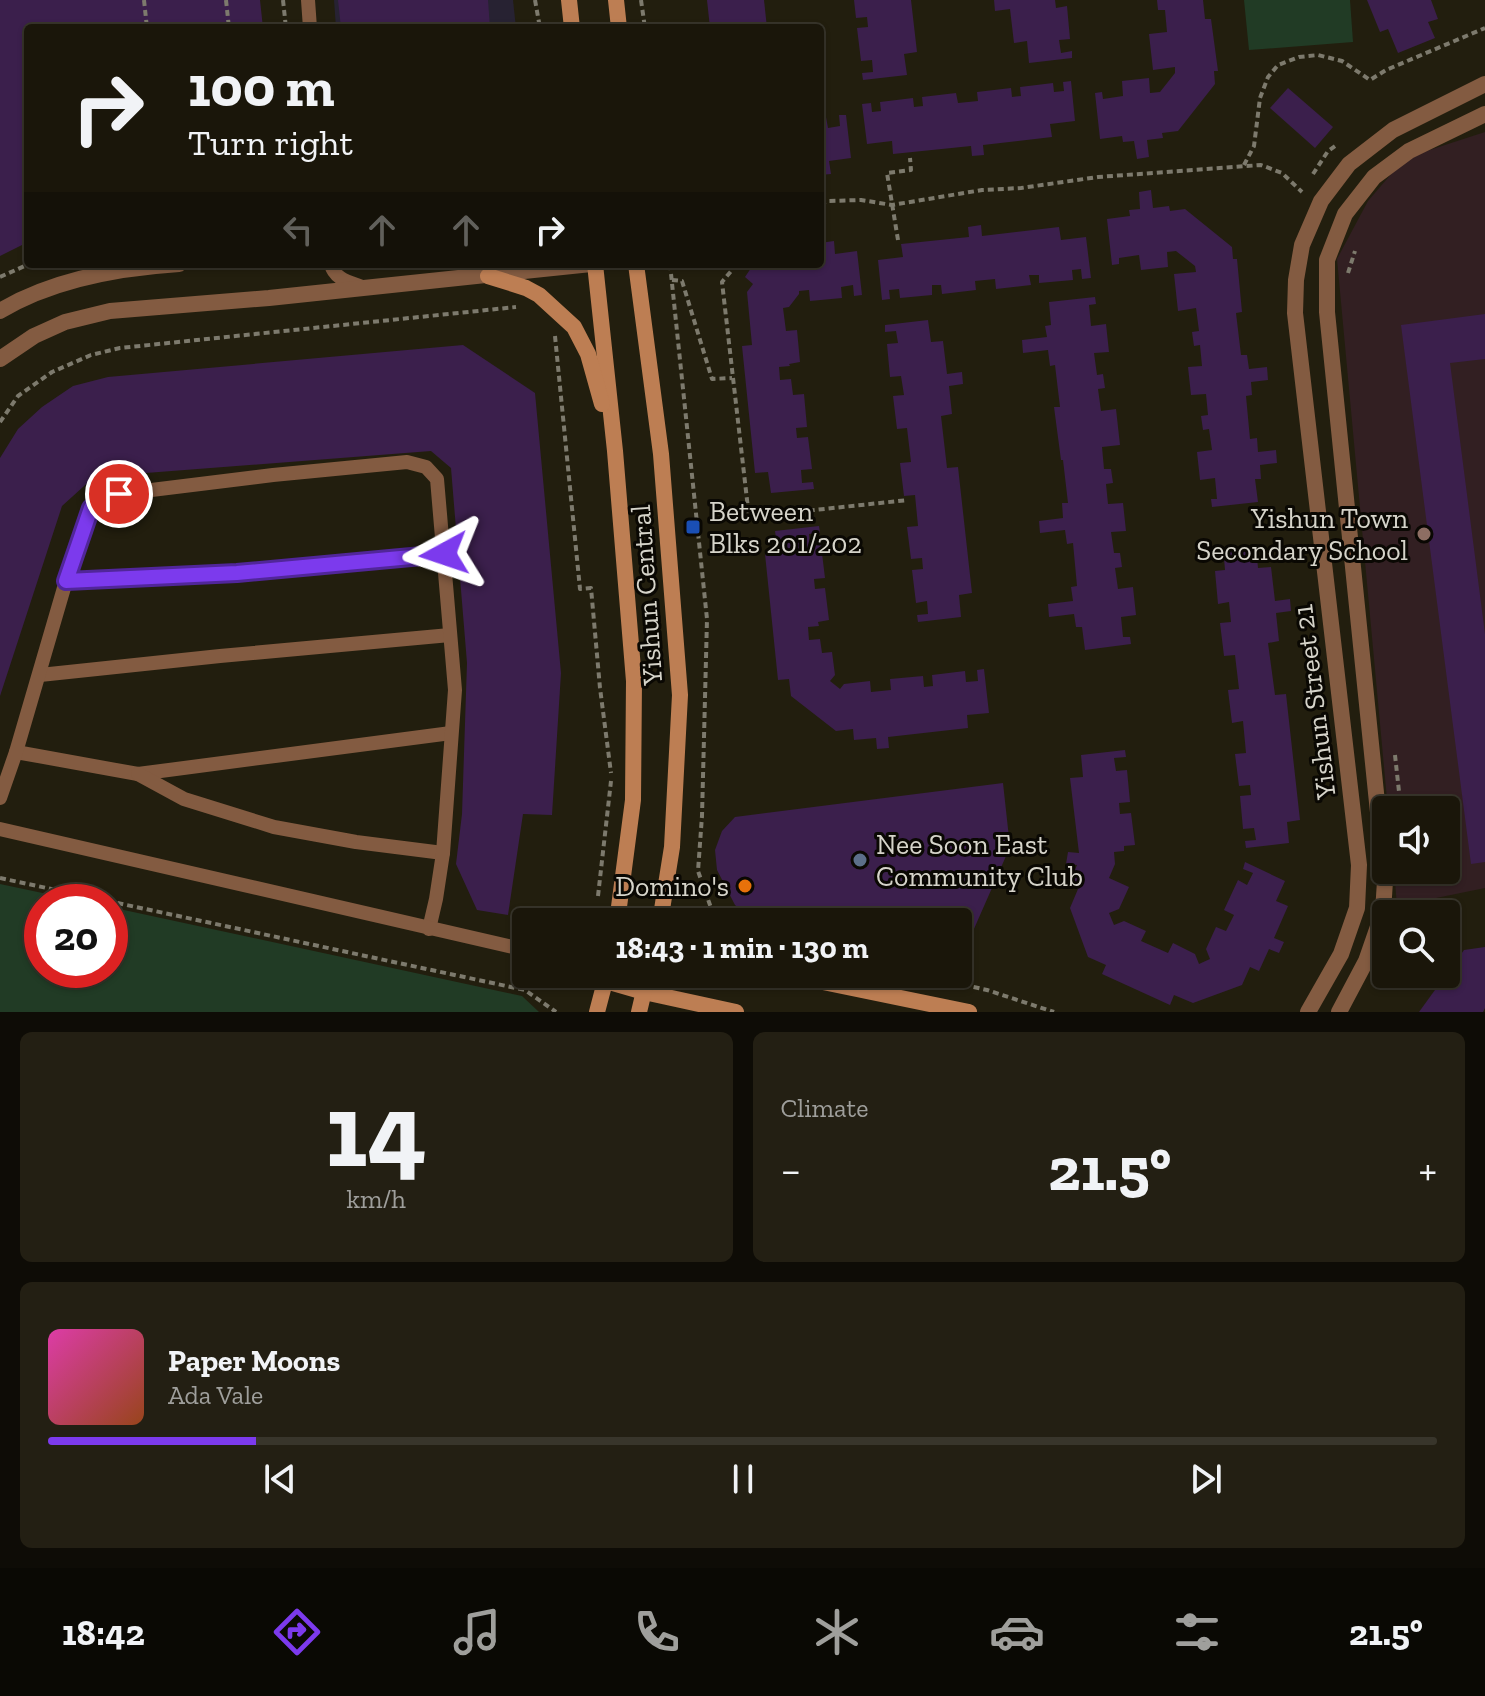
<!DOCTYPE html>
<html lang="en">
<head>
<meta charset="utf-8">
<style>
  body { margin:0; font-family:"Zilla Slab",serif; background:#231f13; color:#f1f3f6; height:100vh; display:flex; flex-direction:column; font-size:30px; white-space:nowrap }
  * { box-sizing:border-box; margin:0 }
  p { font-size:26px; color:#9f9f9c }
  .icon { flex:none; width:44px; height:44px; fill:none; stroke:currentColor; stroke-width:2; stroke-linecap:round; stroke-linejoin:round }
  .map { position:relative; height:1012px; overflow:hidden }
  .panel { display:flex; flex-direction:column; gap:20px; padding:20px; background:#0e0c06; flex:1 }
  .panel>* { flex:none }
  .hud { position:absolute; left:24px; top:24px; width:800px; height:244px; border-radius:8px; box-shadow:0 2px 6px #0004,0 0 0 2px #38352b; background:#1a160a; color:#f1f3f6; overflow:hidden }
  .controls { position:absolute; left:1372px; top:796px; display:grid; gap:16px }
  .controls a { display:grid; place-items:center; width:88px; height:88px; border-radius:8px; background:#1a160a; box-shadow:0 2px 6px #0004,0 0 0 2px #38352b; font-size:40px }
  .speed { position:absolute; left:24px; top:884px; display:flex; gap:16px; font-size:40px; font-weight:700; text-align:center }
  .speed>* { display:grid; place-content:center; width:104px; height:104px; border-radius:50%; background:#1a160a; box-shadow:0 2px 6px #0004,0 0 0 2px #38352b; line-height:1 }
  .speed .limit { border:12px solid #d22; background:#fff; color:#111 }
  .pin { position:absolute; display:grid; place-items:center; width:68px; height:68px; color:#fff; margin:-34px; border:4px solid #fff; border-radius:50%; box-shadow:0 2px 8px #0007 }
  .me { position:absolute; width:88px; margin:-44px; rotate:265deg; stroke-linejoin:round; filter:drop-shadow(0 0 6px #0008) }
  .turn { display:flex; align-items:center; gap:28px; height:168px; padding:0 32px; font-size:36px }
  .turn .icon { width:104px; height:104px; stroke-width:2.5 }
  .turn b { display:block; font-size:56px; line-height:68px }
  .lanes { display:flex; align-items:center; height:76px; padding:0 32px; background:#0003; justify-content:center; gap:40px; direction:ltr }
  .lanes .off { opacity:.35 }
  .big { font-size:60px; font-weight:700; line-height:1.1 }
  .panel .widget { flex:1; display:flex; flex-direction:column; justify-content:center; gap:12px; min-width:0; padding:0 28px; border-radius:12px; background:#231f13 }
  .panel .dial { align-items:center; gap:0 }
  .dial b { font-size:104px; line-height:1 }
  .song { display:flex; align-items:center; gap:24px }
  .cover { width:96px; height:96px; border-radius:12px; background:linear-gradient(135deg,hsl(320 70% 55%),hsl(20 70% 35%)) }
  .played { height:8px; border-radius:4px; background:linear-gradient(90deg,#7c3aed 15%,#38352b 15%) }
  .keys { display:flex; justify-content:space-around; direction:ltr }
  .heat { display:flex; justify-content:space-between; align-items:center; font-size:44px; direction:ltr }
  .panel .tiles { flex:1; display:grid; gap:20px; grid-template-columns:1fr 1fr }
  .widget:last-child { grid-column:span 2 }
  .trip { position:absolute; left:512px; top:908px; width:460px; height:80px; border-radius:8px; background:#1a160a; box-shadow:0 2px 6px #0004,0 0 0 2px #38352b; font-weight:700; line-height:80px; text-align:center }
  .menu { display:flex; height:128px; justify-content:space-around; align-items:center; background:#0a0904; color:#9f9f9c }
  .menu .icon { width:56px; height:56px }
  .menu .active { color:#7c3aed }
  .menu b { font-size:36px; color:#f1f3f6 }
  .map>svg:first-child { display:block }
</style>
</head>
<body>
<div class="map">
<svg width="1485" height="1012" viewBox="0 0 1485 1012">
  <rect width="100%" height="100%" fill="#221e0e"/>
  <polygon fill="#272232" points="334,0 513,0 516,28 336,28"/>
  <polygon fill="#321f22" points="1485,132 1485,888 1397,906 1394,870 1446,870 1446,810 1388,810 1337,259 1368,201 1405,158"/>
  <g fill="#213b25">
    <polygon points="1244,0 1350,0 1353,42 1249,50"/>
    <polygon points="0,884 85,902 42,902 42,970 110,970 110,907 522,996 539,1012 0,1012"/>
  </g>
  <g fill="#3b1f4c">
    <polygon points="0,0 260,0 263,28 28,28 28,242 0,256"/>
    <polygon points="338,0 488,0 490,28 341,28"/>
    <polygon points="707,0 764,0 767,28 710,28"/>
    <polygon points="854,0 911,0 917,52 904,54 907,75 863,80 862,73 873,72 872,60 861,61 857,28 868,27 867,17 856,18"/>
    <polygon points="994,0 1055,0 1056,8 1067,6 1070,39 1059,40 1061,53 1072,51 1072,58 1029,63 1027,41 1014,43 1010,9 995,11"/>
    <polygon points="1157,0 1203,0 1205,19 1211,19 1218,71 1214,71 1215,84 1178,131 1162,133 1163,138 1147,140 1149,157 1137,159 1134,141 1123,142 1122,136 1100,139 1095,93 1102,92 1103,99 1123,96 1122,81 1149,78 1150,93 1160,92 1175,73 1175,67 1153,70 1149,34 1167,32 1165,10 1158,10"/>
    <polygon points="1367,0 1431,0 1438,19 1428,22 1435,38 1398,53 1388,29 1380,32"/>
    <polygon points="1071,81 1075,121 1050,124 1052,137 983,145 984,155 972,156 971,146 893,154 892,141 867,144 862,104 871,103 872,112 881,111 880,102 913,98 914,107 923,106 922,97 956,93 958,103 978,101 977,92 1011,88 1012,97 1021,96 1020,87 1053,83 1054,92 1064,91 1063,82"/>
    <polygon points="1288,88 1333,127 1315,148 1270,108"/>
    <polygon points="839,115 846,115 851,158 829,161 831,174 820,175 820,118 826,117 828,128 840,126"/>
    <polygon points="1151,190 1153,208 1169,206 1170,211 1185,209 1232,247 1233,259 1237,259 1242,312 1236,313 1241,355 1247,355 1249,369 1267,367 1268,380 1251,382 1252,395 1246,396 1250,439 1257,438 1258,452 1276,450 1277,463 1260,465 1261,479 1255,479 1258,502 1212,507 1211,499 1217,499 1215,478 1200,480 1197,452 1212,450 1209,429 1203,430 1201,416 1208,415 1206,394 1191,395 1188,367 1202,366 1200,345 1194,346 1192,332 1199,331 1196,308 1178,311 1174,274 1196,272 1195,266 1176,251 1167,252 1168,267 1141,270 1139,255 1119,258 1119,264 1112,265 1107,219 1130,216 1129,210 1140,209 1139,192"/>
    <polygon points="981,225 982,236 1059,227 1061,240 1086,237 1091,278 1082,279 1081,269 1072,270 1073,280 1039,283 1039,275 1029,275 1031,285 996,289 995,279 975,281 976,290 942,294 941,285 932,285 932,295 900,298 899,289 889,290 890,299 882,300 878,260 903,257 901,244 969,237 968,227"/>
    <polygon points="834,241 835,254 857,251 862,295 854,296 853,285 841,287 842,298 810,301 809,290 799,291 799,294 789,307 783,308 786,331 797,330 800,362 789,364 790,366 779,367 780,380 791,379 793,395 804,394 807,427 796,428 797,438 808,437 812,469 801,470 802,483 813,482 814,489 771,493 768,472 755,473 742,346 752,345 747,292 753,284 745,277 751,268 746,264 820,264 820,243"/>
    <polygon points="1095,297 1096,304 1089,305 1091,326 1106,324 1109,352 1094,353 1097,375 1103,374 1105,388 1098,389 1101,411 1116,409 1120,445 1102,447 1104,469 1111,469 1113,483 1106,484 1108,504 1123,503 1126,531 1111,532 1114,553 1120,553 1122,567 1115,568 1118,589 1133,587 1136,615 1121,617 1123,637 1130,637 1131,644 1085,650 1082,627 1076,627 1074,614 1049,617 1048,604 1073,601 1071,587 1077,586 1073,543 1067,544 1065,530 1040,533 1039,521 1063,518 1062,503 1068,503 1063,460 1061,460 1054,407 1060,407 1055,365 1050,366 1048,350 1023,353 1022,340 1047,337 1045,326 1051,325 1049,302"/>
    <polygon points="1485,314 1485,359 1450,363 1485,634 1485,862 1471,864 1401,325"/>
    <polygon points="928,320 931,342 943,341 947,374 962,372 963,384 949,386 952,414 941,416 947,468 958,467 972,593 959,595 961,617 918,622 917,615 928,614 927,601 916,603 912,570 923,569 922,558 911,559 907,527 918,526 915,495 904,496 900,463 911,462 907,428 897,429 893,396 904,395 901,376 890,377 887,344 898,343 896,331 885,332 885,325"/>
    <polygon points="463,345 535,393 561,673 552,815 523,814 508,915 477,910 456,864 462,814 467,663 451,468 431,451 94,477 62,506 0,696 0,458 18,429 42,407 73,386 108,377"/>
    <polygon points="819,526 820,533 809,534 810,546 821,545 825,578 814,579 815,589 825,588 829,620 818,622 819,626 808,627 809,640 820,639 822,653 832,652 835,675 830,681 840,689 844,684 870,681 871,692 891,690 890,679 923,676 924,687 933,686 932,675 965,671 966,682 978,681 977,670 984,669 989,713 967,715 968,728 888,737 889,748 877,749 876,738 854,740 853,729 836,731 791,696 789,679 778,680 765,554 778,553 775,531"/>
    <polygon points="1256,547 1258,568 1271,567 1275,601 1290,599 1291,611 1276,613 1279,641 1268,643 1275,695 1286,694 1300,820 1287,822 1289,843 1246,848 1245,841 1256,840 1254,828 1243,829 1240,796 1251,795 1250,785 1239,786 1235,754 1246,753 1243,721 1232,723 1228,690 1239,689 1235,655 1224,656 1220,623 1231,622 1229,602 1218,604 1215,571 1225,570 1224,558 1213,559 1212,552"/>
    <polygon points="1125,750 1126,757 1114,758 1116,771 1127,770 1130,802 1119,803 1120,814 1131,813 1135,845 1124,846 1124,851 1114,852 1115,864 1109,878 1129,887 1119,909 1109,913 1114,925 1124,921 1146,931 1141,941 1168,953 1173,943 1195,954 1199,964 1210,959 1206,949 1216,927 1226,931 1234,915 1224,910 1238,880 1247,885 1253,873 1243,869 1245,862 1285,881 1276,901 1288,906 1274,938 1284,942 1279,953 1269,949 1259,971 1250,967 1242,985 1193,1003 1174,995 1170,1005 1102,974 1106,965 1088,957 1070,908 1078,889 1069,884 1077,865 1066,864 1068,852 1079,853 1070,778 1083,777 1081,755"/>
    <polygon points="1003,783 1010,847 966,947 958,941 958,922 930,922 918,914 864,922 844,922 828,915 794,922 768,922 751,918 735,905 717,870 715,850 722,831 735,817"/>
    <polygon points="1485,947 1485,1008 1483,1012 1419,1012 1464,950"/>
  </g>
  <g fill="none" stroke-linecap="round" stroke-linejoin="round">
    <g stroke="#7d7a6d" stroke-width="4" stroke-dasharray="6 4" stroke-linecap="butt">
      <polyline points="144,0 147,28"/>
      <polyline points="226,0 229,28"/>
      <polyline points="283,0 286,28"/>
      <polyline points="535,0 540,28"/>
      <polyline points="641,0 645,28"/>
      <polyline points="1244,165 1254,146 1260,98 1268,77 1278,65 1299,57 1318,55 1342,61 1370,80 1386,70 1485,28"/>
      <polyline points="1313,174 1328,151 1338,144"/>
      <polyline points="820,204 828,201 861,200 892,205 982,190 1021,188 1098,177 1261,165 1282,173 1302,192"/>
      <polyline points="898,240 887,173 911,170 910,158"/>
      <polyline points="670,264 707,619 702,816 698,871 716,922"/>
      <polyline points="737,264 722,282 749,517 908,500"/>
      <polyline points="1348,273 1355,251"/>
      <polyline points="0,277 29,264"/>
      <polyline points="672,280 682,281 712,379 732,378"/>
      <polyline points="555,336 580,589 591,588 600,688 611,773"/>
      <polyline points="0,422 18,396 52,372 91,355 120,348 516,307"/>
      <polyline points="1395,755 1401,810"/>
      <polyline points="0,878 525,990 556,1012"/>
      <polyline points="598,896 611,781"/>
      <polyline points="915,974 987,990 1054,1012"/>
    </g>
    <g stroke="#835b41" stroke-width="14">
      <polyline points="308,0 310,28"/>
      <path d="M331,264C334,279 349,282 362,287"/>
      <polyline points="66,581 237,573 444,554"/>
      <polyline points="40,675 220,656 450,635"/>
      <polyline points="16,752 138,774 451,733"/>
      <polyline points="138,774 184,799 274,827 356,842 443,853"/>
      <polyline points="0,798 16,752 66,581 91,508 106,497 119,494 273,475 407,462 426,467 437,479 455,690 443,853 436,899 429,929"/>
      <polyline points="0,829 526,950"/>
    </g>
    <g stroke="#835b41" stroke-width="16">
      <path d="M0,311C53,279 118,268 179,264"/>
      <polyline points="0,359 34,336 65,322 110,311 269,298 591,264"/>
      <polyline points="1308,1012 1341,954 1357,908 1359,865 1295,313 1296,280 1302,245 1321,201 1349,164 1393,130 1485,84"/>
      <polyline points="1339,1012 1366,961 1383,912 1385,881 1327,312 1327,260 1345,214 1374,177 1409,151 1485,114"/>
    </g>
    <g stroke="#bd7e53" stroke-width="16">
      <polyline points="569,0 572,28"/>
      <polyline points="616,0 619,28"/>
      <polyline points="595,264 615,451 634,681 633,800 617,922"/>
      <polyline points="636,264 661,454 680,695 672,847 660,922"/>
      <polyline points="488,276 526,288 539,295 574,327 588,354 602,404"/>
      <polyline points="784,974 969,1012"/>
      <polyline points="606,981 644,992 736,1012"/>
      <polyline points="597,1012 607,974"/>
      <polyline points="639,1012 648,974"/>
    </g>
  </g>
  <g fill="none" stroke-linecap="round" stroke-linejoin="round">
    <defs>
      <polyline id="route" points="119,494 106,497 91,508 66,581 237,573 444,554"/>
    </defs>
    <use href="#route" stroke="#51269a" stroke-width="20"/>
    <use href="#route" stroke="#7c3aed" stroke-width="14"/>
  </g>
  <rect fill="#1a4fb4" stroke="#0a0803" stroke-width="3" x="685" y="519" width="16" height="16" rx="4"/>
  <circle fill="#8d6e63" stroke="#0a0803" stroke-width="3" cx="1424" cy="534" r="8"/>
  <circle fill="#5c6f8a" stroke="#0a0803" stroke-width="3" cx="860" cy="860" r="8"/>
  <circle fill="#e8710a" stroke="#0a0803" stroke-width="3" cx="745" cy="886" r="8"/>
  <g text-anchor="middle" stroke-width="6" stroke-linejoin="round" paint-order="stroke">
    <g font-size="28" fill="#d6d4ca" stroke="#0a0803" text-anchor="start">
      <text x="709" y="521">Between<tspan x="709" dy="32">Blks 201/202</tspan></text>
      <text x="1408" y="528" text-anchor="end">Yishun Town<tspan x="1408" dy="32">Secondary School</tspan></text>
      <text x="876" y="854">Nee Soon East<tspan x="876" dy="32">Community Club</tspan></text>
      <text x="729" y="896" text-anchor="end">Domino's</text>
    </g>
    <g font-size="28" fill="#d6d4ca" stroke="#0a0803">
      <text transform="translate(646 595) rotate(-94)" y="10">Yishun Central</text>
      <text transform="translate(1314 702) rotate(-97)" y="10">Yishun Street 21</text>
    </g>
  </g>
</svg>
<div class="controls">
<a><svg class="icon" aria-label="sound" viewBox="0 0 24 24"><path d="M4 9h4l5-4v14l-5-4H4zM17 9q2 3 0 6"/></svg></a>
<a><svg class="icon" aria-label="search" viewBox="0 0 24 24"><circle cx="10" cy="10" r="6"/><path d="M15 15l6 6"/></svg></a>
</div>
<div class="speed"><div class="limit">20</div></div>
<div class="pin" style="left:119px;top:494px;background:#d93025"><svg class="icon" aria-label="arrive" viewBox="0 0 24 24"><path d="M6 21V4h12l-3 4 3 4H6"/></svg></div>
<svg class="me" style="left:444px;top:554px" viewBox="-20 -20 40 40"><path d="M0-17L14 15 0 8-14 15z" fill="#7c3aed" stroke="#fff" stroke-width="4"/></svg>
<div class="trip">18:43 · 1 min · 130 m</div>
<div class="hud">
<div class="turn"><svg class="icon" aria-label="right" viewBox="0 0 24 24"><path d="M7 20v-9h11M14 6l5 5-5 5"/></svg><div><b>100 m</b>Turn right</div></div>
<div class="lanes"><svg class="icon off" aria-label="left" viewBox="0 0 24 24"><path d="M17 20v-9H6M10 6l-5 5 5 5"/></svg><svg class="icon off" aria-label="ahead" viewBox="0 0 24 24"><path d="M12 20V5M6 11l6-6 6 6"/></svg><svg class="icon off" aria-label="ahead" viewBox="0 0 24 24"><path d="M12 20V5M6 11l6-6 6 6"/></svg><svg class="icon" aria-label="right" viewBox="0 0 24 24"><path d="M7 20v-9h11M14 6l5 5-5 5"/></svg></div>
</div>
</div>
<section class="panel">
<div class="tiles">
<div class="widget dial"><b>14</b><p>km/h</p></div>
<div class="widget"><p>Climate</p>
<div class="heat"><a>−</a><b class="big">21.5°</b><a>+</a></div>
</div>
<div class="widget">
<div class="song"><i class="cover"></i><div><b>Paper Moons</b><p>Ada Vale</p></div></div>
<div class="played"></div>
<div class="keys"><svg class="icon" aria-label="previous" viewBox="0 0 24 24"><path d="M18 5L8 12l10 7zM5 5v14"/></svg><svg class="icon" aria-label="pause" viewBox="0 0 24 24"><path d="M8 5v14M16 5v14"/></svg><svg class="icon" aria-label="next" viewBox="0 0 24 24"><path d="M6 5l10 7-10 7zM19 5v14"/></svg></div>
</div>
</div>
</section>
<nav class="menu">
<b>18:42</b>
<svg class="icon active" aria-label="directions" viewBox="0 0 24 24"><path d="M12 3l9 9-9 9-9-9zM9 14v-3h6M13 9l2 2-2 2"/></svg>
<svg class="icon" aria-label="music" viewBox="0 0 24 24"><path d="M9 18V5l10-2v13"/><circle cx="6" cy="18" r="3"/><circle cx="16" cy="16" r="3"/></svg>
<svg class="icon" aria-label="phone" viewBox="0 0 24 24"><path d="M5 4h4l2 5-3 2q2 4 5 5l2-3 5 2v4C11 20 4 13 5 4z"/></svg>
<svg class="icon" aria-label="climate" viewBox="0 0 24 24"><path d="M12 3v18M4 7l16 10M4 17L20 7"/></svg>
<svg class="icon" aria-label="car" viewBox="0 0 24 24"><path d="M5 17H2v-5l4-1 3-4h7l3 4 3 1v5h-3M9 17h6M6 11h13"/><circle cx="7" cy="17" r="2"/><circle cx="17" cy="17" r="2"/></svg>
<svg class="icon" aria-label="filters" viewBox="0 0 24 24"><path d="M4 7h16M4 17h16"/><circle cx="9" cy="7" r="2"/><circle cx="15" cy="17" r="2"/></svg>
<b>21.5°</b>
</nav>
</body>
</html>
